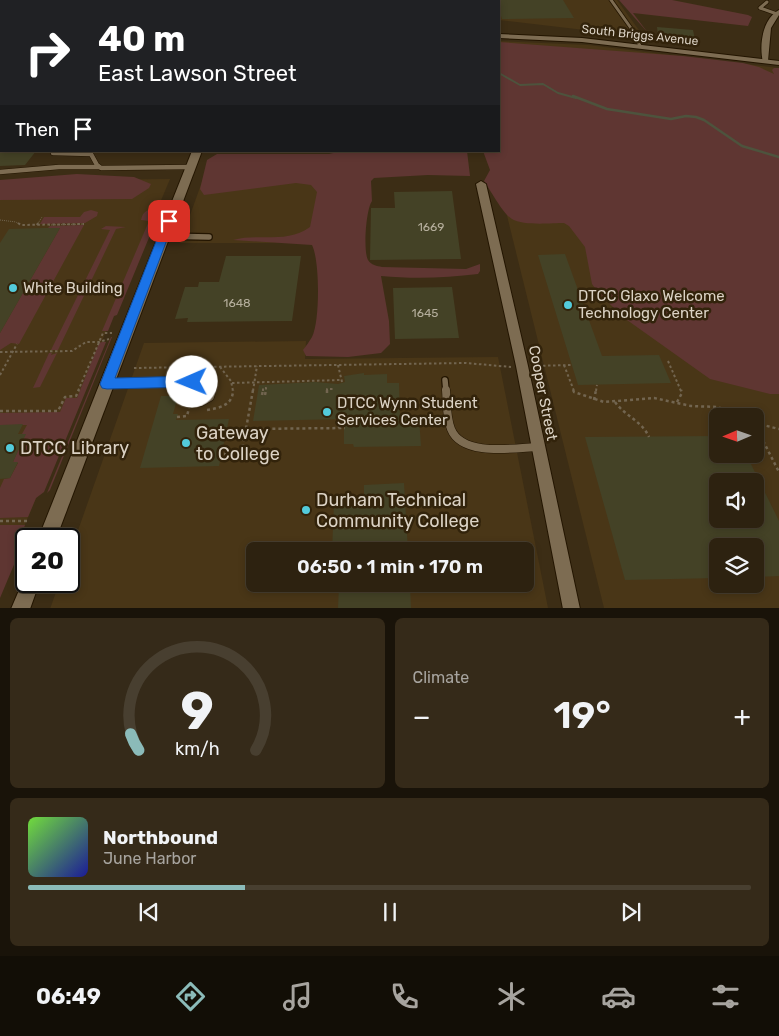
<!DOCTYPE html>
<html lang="en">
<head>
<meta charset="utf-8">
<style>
  body { margin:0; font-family:Rubik,sans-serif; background:#352a19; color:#f1f3f6; height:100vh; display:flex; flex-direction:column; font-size:19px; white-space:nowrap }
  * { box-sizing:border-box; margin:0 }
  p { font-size:16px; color:#a7a49f }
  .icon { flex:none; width:28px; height:28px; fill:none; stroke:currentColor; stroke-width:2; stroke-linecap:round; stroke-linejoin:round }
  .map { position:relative; height:608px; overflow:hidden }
  .drawer { display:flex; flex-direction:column; gap:10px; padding:10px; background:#191309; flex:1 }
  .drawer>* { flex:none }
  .banner { position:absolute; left:0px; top:0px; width:500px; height:152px; box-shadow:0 2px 8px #0003,0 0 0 1px #483f30; background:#202124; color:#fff; overflow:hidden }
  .needle { width:32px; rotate:268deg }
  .fabs { position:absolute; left:709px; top:408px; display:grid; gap:10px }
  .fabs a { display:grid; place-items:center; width:55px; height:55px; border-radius:8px; background:#2d2210; box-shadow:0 2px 8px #0003,0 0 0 1px #483f30; font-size:25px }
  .speed { position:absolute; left:15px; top:528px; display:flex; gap:10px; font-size:25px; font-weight:700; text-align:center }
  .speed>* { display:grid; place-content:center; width:65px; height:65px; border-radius:50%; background:#2d2210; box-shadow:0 2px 8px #0003,0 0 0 1px #483f30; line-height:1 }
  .speed .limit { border:2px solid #111; border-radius:8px; background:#fff; color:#111 }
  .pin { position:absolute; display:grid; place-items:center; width:42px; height:42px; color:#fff; margin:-21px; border-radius:10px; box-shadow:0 2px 8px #0006 }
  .me { position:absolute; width:55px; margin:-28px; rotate:269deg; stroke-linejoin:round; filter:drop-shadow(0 0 4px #0008) }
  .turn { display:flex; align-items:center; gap:18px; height:105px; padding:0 15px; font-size:22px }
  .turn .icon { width:65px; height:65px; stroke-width:2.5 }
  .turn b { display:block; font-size:35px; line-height:42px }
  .then { display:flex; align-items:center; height:48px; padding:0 15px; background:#0003; gap:10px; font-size:19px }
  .big { font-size:38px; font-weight:600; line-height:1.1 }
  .drawer .tile { flex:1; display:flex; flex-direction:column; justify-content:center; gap:8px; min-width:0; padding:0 18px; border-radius:8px; background:#352a19 }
  .drawer .dial { align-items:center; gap:0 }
  .dial svg { height:130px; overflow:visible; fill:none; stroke:#483f30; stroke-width:7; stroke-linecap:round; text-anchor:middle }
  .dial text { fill:#f1f3f6; stroke:none }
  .song { display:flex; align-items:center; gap:15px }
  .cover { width:60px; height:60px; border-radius:8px; background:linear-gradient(135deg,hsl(100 70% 55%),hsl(240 70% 35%)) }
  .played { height:5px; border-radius:2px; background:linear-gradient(90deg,#8bbbb9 30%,#483f30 30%) }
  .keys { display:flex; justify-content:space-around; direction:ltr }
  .heat { display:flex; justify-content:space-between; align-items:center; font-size:28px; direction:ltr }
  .drawer .tiles { flex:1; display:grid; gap:10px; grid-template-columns:1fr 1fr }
  .tile:last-child { grid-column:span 2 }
  .trip { position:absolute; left:246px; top:542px; width:288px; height:50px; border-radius:8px; background:#2d2210; box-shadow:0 2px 8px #0003,0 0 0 1px #483f30; font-weight:600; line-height:50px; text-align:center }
  .tabs { display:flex; height:80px; justify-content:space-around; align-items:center; background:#120e06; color:#a7a49f }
  .tabs .icon { width:35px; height:35px }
  .tabs .selected { color:#8bbbb9 }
  .tabs b { font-size:22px; color:#f1f3f6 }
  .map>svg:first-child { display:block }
</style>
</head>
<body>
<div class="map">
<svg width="779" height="609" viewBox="0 0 779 609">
  <rect width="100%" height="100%" fill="#3c2d15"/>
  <g fill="#493617" fill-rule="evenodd">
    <polygon points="429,0 617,0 644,37 499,20 499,1"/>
    <path d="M499,41L588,45L779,68V608H604L491,151H499ZM718,416H755V454H718ZM718,481H755V519H718ZM718,546H755V584H718Z"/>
    <polygon points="324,177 317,240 267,243 180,243 203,179"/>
    <polygon points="170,179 0,584 0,181"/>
    <path d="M306,341L305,359L498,357L548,608L50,609L60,581H69V556L144,343ZM255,551H525V584H255Z"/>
  </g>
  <g fill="#5f3632">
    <polygon points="619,0 672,0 748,15 752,17 748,26 633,13 648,33"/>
    <path d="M499,42L683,56L743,63L759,67L774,74L772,70L774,68H779V394H770L710,379L627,320L600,295L592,284L585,247L569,226L564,223C551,223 523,226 512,219C503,214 491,191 484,181L490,170L483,151H499Z"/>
    <path d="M342,151H467L470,176L428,175L374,178L371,181L372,201C366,209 363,251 368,260C371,265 377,266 382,267L466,269L480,264V271L478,274C446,278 413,279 381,276L389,321L390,344L381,353L348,357L306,356L303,350C306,346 309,342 312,337C320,321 320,261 312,245L233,240C259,233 287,244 310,227L317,192L311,185L296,183L204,195L200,189L207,160L217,154H329Z"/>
    <polygon points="77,174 134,177 151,184 149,188 132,199 0,200 0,180"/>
    <path d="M158,209L160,211L117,315L114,316L108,331H102L149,221L141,220C143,210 149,209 158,209Z"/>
    <polygon points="91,210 98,212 97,216 85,223 40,224 44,217 80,217 84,212"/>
    <polygon points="84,225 19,344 11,343 0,350 0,333 60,228 48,228 50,226"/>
    <polygon points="106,226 126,227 116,229 58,350 51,350 110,230 101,229"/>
    <polygon points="111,337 112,337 50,490 47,493"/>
    <polygon points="102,342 106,342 44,492 36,498 28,517 0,518 0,488 4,479 10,478 18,463 13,462 25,434 22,434 27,425 0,425 0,413 60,412 66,398 77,398 99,343"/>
    <polygon points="49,353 52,353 51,355 57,353 40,387 33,388"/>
    <polygon points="0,525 25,525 17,544 21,548 0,598"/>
  </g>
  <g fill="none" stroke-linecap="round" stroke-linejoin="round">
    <polyline stroke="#4d533d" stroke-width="2" points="499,73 520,85 543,84 558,93 576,98"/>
    <polyline stroke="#4d533d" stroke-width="2.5" points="573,96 607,109 671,119 686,116 696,117 704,120 742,146 779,157"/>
  </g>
  <g fill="#444226" fill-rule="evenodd">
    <polygon points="499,0 563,0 574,18 502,19 499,10"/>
    <polygon points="657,27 693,30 695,40 658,36"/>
    <polygon points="0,151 36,151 25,165 0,166"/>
    <polygon points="452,191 461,259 370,260 371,208 395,208 394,192"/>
    <polygon points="44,228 60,228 0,333 0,243 9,229"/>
    <polygon points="565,254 602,356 659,355 671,383 578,385 538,255"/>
    <polygon points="226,256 301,256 292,321 187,322 188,318 175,319 185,287 198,287 199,282 219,282"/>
    <polygon points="452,287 459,338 395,339 393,288"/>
    <polygon points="364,373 364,375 387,374 387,383 399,383 400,417 419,417 421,446 354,447 353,444 344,444 344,419 253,421 259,385 315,382 338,384 345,382 344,376"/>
    <polygon points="161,396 178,396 173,414 178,414 176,420 229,419 219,466 140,468"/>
    <polygon points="23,424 18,434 26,434 13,462 18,462 10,478 0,479 0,425"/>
    <path d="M718,436V454H746L779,521V576L755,577V546H718V578L625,580L585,437ZM718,481H755V519H718Z"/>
    <polygon points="404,483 408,551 332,551 334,503 364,502 364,485"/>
    <polygon points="339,584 410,584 411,609 338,609"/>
  </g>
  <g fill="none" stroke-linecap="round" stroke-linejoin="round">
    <defs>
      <g id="service-far3">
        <polyline points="611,0 633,31 640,46"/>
        <polyline points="767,2 760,8 777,14"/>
        <polyline points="0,90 1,88"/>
      </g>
      <g id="service-far2">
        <polyline points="53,153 91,154 97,165 101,168 191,167"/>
        <polyline points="0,172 59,167 99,167"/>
      </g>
      <g id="service-far1">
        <polyline points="163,236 209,237"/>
        <polyline points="445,380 446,391"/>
        <polyline points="192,382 206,382 212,388 211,391"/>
        <polyline points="109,384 192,382"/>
        <polyline points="191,391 192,382"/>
      </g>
      <g id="service">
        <polyline points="191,390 190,395 193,401 201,402 210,397 212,390"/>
        <path d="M446,390C447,402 446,417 451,429C462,457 514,448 538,447"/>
      </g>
      <g id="minor">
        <path d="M779,10V15L771,28L768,61L763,62C759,46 762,19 779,10Z"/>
        <polygon points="481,181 486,184 528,366 580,609 563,609 516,366 476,184"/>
      </g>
      <g id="tertiary">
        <rect x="0" y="22" width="1" height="5"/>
        <polygon points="499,34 582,38 779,61 779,65 582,42 499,38"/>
        <polygon points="192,151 202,151 56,539 38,539"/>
        <polygon points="26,574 26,581 40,581 30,609 11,609"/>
      </g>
      <g id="motorway">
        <rect x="224" y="0" width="8" height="1"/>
        <rect x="244" y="0" width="8" height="1"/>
        <rect x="0" y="10" width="1" height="4"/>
        <polygon points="1,39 1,45 0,46 0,40"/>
        <rect x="0" y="52" width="1" height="6"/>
      </g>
    </defs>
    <use href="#service-far3" stroke="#231500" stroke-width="4.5"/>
    <use href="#service-far2" stroke="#231500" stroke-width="5.5"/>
    <use href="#service-far1" stroke="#231500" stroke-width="8"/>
    <use href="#service" stroke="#231500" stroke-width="9"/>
    <use href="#minor" stroke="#231500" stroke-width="2"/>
    <use href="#tertiary" stroke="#231500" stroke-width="2"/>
    <use href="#motorway" stroke="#231500" stroke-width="2"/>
    <g stroke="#726550" stroke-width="1" stroke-dasharray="1 1" stroke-linecap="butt">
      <polyline points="0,220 16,222 20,225"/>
      <polyline points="37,225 42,217"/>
      <polyline points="49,225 84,224"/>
    </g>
    <g stroke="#726550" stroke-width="2" stroke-dasharray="2.5 2.5" stroke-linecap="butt">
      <polyline points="18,223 21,225 84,224"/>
      <polyline points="37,225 38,223"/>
      <polyline points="0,352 72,351 86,342 99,342 109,339"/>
      <polyline points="668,361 681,391"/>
      <polyline points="338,365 342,382"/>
      <polyline points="564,365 574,391"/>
      <polyline points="533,366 572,365"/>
      <polyline points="220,367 231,381 233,391"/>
      <polyline points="134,368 466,363 511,367"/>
      <polyline points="0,375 17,344"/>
      <polyline points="232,383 341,380"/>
      <polyline points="78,391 103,333 112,333"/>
      <polyline points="253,391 257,366"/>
      <polyline points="263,391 263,388 266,388 266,391"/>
      <polyline points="327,391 327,389 335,389"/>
      <polyline points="596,391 597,385"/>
    </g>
    <g stroke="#726550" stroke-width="2.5" stroke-dasharray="3 3" stroke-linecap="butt">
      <polyline points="253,390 246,429 345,428"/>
      <polyline points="327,390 327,396"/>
      <polyline points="573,390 574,392 604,402 654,398 691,406 717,407 745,416"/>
      <polyline points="262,395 263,390"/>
      <polyline points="265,395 266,390"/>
      <polyline points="394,399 395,407 398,407 397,399"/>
      <polyline points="594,400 596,390"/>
      <path d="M615,402C625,416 642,421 649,437"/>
      <polyline points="677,402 682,393 681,390"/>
      <path d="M207,410C220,408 233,405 233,390"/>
      <polyline points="0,411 58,411 65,397 76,396 79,390"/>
      <polyline points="177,417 187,416 189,408"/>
      <polyline points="755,423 779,429"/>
      <polyline points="755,425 779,472"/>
      <polyline points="339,428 340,417"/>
      <polyline points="224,454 241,454 246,429"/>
      <polyline points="0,521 28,521"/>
    </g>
    <use href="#service-far3" stroke="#7d6c52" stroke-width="3"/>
    <use href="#service-far2" stroke="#7d6c52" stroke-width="4.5"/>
    <use href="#service-far1" stroke="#7d6c52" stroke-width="5.5"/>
    <use href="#service" stroke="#7d6c52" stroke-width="8"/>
    <use href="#minor" fill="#7d6c52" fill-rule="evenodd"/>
    <use href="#tertiary" fill="#7d6c52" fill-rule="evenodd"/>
    <use href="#motorway" fill="#fd8832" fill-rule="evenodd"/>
  </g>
  <polygon fill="#1a73e8" stroke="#114b97" points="169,218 174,221 115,378 192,376 196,378 198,382 196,386 192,387 107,389 102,388 100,384 164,221"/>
  <g fill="#53cbdb" stroke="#32230b" stroke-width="2">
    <circle cx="13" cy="288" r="5"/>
    <circle cx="568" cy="305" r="5"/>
    <circle cx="327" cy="412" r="5"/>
    <circle cx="186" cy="443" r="5"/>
    <circle cx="10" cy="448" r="5"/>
    <circle cx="306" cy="510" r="5"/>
  </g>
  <g text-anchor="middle" stroke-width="5" stroke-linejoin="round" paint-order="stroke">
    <g font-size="12" fill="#dbd2c4" stroke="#32230b">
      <text transform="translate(640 35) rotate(6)" y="4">South Briggs Avenue</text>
    </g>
    <g font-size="12" fill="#b5ae9c">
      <text x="431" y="231">1669</text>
      <text x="237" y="307">1648</text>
      <text x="425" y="317">1645</text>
    </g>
    <g font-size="15" fill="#dbd2c4" stroke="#32230b" text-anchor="start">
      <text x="23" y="293">White Building</text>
      <text x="578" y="301">DTCC Glaxo Welcome<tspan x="578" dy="17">Technology Center</tspan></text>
      <text x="337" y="408">DTCC Wynn Student<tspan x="337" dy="17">Services Center</tspan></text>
    </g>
    <g font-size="15" fill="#dbd2c4" stroke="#32230b">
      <text transform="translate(543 393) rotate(79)" y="5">Cooper Street</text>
    </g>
    <g font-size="18" fill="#dbd2c4" stroke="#32230b" text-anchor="start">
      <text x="196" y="439">Gateway<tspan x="196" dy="21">to College</tspan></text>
      <text x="20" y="454">DTCC Library</text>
      <text x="316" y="506">Durham Technical<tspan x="316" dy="21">Community College</tspan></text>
    </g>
  </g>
</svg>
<div class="fabs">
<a><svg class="needle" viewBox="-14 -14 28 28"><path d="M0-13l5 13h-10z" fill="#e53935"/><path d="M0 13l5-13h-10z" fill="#a7a49f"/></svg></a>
<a><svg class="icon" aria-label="sound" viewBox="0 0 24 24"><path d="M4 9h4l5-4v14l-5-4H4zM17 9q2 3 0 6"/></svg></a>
<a><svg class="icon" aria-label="layers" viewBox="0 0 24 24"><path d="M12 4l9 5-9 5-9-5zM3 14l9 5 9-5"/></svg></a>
</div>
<div class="speed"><div class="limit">20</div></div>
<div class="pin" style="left:169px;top:221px;background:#d93025"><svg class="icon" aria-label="arrive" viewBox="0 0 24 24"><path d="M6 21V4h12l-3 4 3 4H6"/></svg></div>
<svg class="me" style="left:192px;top:382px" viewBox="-20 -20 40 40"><circle r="19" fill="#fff"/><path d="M0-13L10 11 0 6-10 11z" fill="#1a73e8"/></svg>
<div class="trip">06:50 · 1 min · 170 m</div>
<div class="banner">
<div class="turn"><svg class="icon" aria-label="right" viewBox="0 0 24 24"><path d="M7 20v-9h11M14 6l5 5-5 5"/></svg><div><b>40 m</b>East Lawson Street</div></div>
<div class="then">Then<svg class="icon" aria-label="arrive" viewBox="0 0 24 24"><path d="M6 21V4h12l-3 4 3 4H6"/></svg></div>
</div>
</div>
<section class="drawer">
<div class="tiles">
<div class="tile dial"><svg viewBox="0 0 100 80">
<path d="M14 69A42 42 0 1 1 86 69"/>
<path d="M14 69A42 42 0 0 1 9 59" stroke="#8bbbb9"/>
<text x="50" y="56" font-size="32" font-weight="700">9</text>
<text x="50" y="72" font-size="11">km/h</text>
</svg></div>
<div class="tile"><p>Climate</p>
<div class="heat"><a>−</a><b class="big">19°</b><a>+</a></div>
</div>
<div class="tile">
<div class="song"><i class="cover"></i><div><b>Northbound</b><p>June Harbor</p></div></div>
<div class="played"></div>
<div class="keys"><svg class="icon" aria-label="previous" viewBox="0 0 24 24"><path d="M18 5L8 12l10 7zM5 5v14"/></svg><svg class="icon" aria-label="pause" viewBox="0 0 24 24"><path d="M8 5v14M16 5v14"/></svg><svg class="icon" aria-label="next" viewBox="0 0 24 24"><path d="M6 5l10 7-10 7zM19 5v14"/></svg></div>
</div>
</div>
</section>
<nav class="tabs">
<b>06:49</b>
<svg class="icon selected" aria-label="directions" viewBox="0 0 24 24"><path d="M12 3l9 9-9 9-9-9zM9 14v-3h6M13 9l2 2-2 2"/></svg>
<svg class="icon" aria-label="music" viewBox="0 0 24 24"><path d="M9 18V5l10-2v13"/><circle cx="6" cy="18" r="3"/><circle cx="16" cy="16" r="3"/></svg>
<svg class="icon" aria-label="phone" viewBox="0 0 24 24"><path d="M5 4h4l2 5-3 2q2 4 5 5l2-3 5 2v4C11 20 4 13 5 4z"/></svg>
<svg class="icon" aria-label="climate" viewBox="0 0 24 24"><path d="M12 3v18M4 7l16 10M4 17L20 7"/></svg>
<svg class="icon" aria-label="car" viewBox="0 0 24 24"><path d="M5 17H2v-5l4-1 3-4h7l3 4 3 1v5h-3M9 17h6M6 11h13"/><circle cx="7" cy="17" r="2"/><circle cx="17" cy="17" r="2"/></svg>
<svg class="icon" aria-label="filters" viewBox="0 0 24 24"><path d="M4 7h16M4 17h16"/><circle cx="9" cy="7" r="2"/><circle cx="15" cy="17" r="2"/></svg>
</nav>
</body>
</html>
